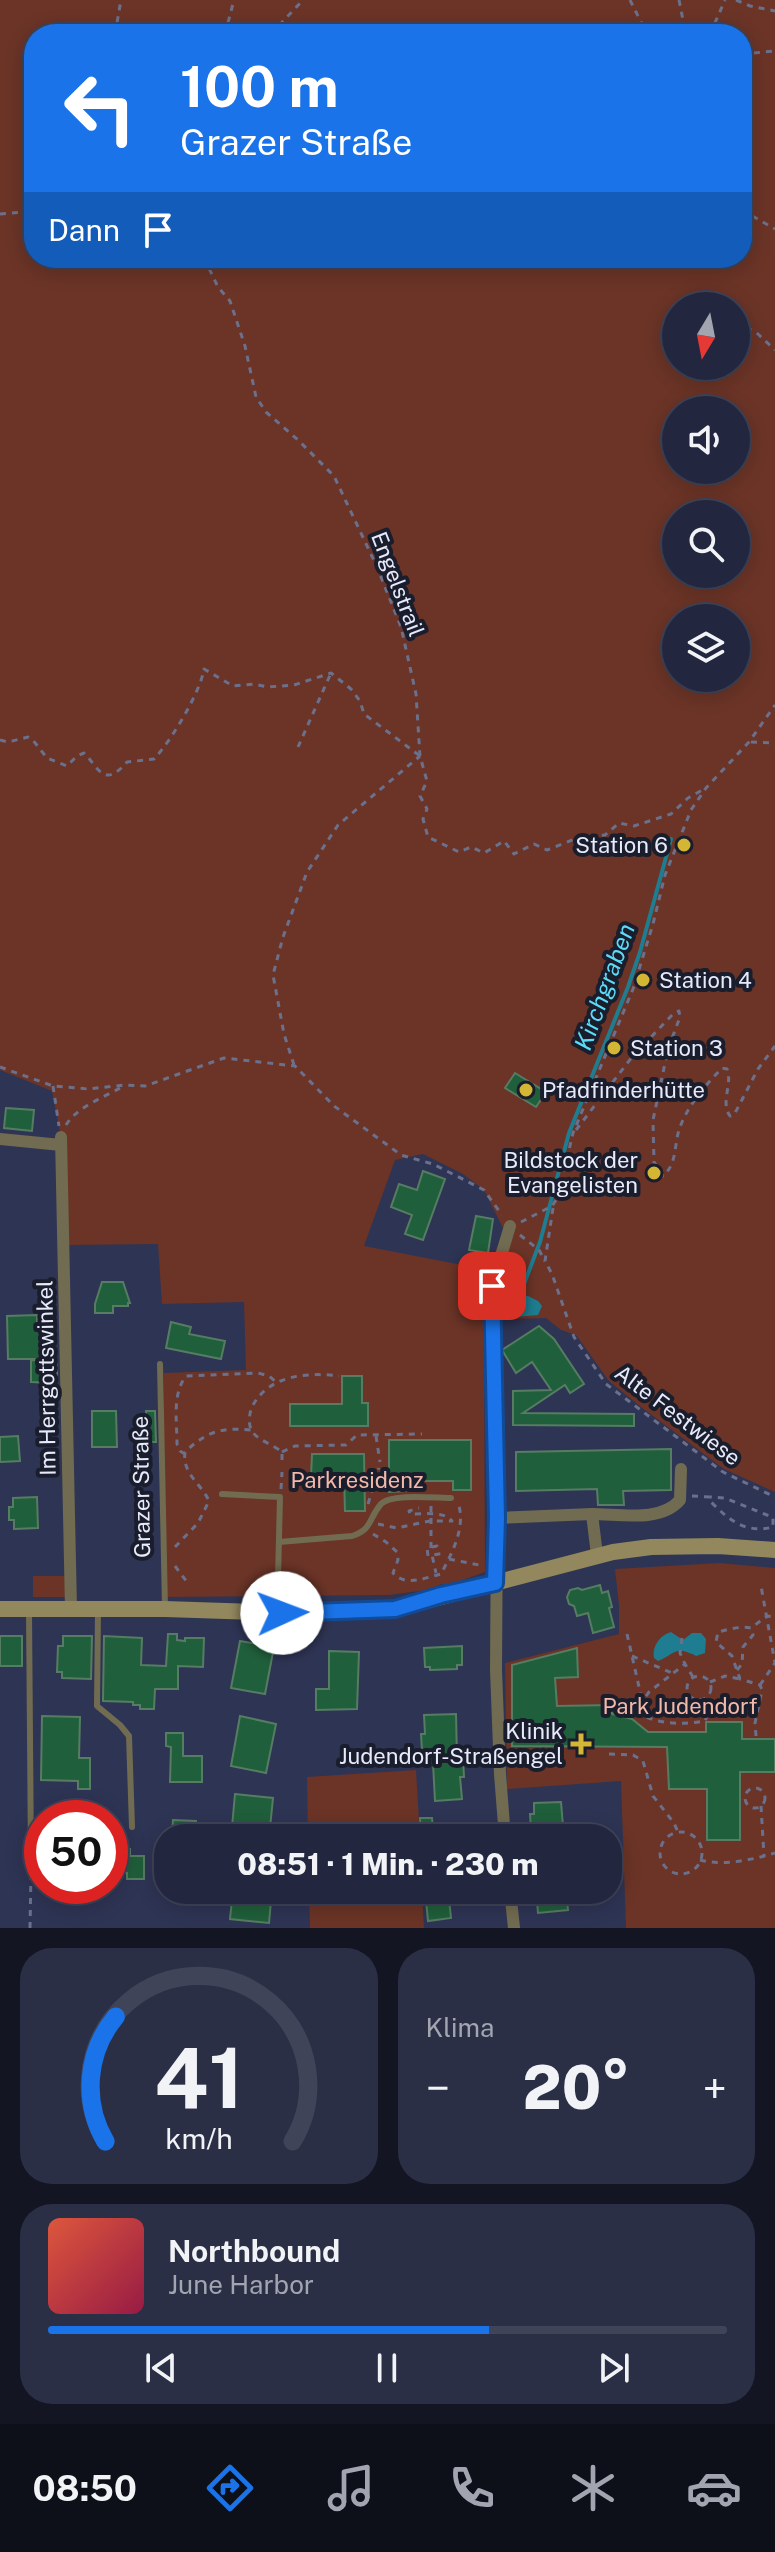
<!DOCTYPE html>
<html lang="de">
<head>
<meta charset="utf-8">
<style>
  body { margin:0; font-family:"Public Sans",sans-serif; background:#2a2f46; color:#f1f3f6; height:100vh; display:flex; flex-direction:column; font-size:30px; white-space:nowrap }
  * { box-sizing:border-box; margin:0 }
  p { font-size:26px; color:#a2a5b0 }
  .icon { flex:none; width:44px; height:44px; fill:none; stroke:currentColor; stroke-width:2; stroke-linecap:round; stroke-linejoin:round }
  .map { position:relative; height:1928px; overflow:hidden }
  .drawer { display:flex; flex-direction:column; gap:20px; padding:20px; background:#131523; flex:1 }
  .drawer>* { flex:none }
  .top-card { position:absolute; left:24px; top:24px; width:728px; height:244px; border-radius:32px; box-shadow:0 4px 20px #0003,0 0 0 2px #3f4459; background:#1a73e8; color:#fff; overflow:hidden }
  .needle { width:52px; rotate:190deg }
  .fabs { position:absolute; left:662px; top:292px; display:grid; gap:16px }
  .fabs a { display:grid; place-items:center; width:88px; height:88px; border-radius:50%; background:#22273f; box-shadow:0 4px 20px #0003,0 0 0 2px #3f4459; font-size:40px }
  .speed { position:absolute; left:24px; top:1800px; display:flex; gap:16px; font-size:40px; font-weight:700; text-align:center }
  .speed>* { display:grid; place-content:center; width:104px; height:104px; border-radius:50%; background:#22273f; box-shadow:0 4px 20px #0003,0 0 0 2px #3f4459; line-height:1 }
  .speed .limit { border:12px solid #d22; background:#fff; color:#111 }
  .pin { position:absolute; display:grid; place-items:center; width:68px; height:68px; color:#fff; margin:-34px; border-radius:16px; box-shadow:0 4px 12px #0006 }
  .me { position:absolute; width:88px; margin:-44px; rotate:88deg; stroke-linejoin:round; filter:drop-shadow(0 0 6px #0008) }
  .turn { display:flex; align-items:center; gap:28px; height:168px; padding:0 24px; font-size:36px }
  .turn .icon { width:104px; height:104px; stroke-width:2.5 }
  .turn b { display:block; font-size:56px; line-height:68px }
  .then { display:flex; align-items:center; height:76px; padding:0 24px; background:#0003; gap:16px; font-size:30px }
  .big { font-size:60px; font-weight:800; line-height:1.1 }
  .drawer .card { flex:1; display:flex; flex-direction:column; justify-content:center; gap:12px; min-width:0; padding:0 28px; border-radius:32px; background:#2a2f46 }
  .drawer .dial { align-items:center; gap:0 }
  .dial svg { height:208px; overflow:visible; fill:none; stroke:#3f4459; stroke-width:7; stroke-linecap:round; text-anchor:middle }
  .dial text { fill:#f1f3f6; stroke:none }
  .song { display:flex; align-items:center; gap:24px }
  .cover { width:96px; height:96px; border-radius:12px; background:linear-gradient(135deg,hsl(10 70% 55%),hsl(340 70% 35%)) }
  .played { height:8px; border-radius:4px; background:linear-gradient(90deg,#1a73e8 65%,#3f4459 65%) }
  .keys { display:flex; justify-content:space-around; direction:ltr }
  .heat { display:flex; justify-content:space-between; align-items:center; font-size:44px; direction:ltr }
  .drawer .tiles { flex:1; display:grid; gap:20px; grid-template-columns:1fr 1fr }
  .card:last-child { grid-column:span 2 }
  .trip { position:absolute; left:154px; top:1824px; width:468px; height:80px; border-radius:32px; background:#22273f; box-shadow:0 4px 20px #0003,0 0 0 2px #3f4459; font-weight:800; line-height:80px; text-align:center }
  .dock { display:flex; height:128px; justify-content:space-around; align-items:center; background:#0e1019; color:#a2a5b0 }
  .dock .icon { width:56px; height:56px }
  .dock .selected { color:#1a73e8 }
  .dock b { font-size:36px; color:#f1f3f6 }
  .map>svg:first-child { display:block }
</style>
</head>
<body>
<div class="map">
<svg width="775" height="1928" viewBox="0 0 775 1928">
  <rect width="100%" height="100%" fill="#2e3454"/>
  <g fill="#6b3427" fill-rule="evenodd">
    <path d="M0,0H775V1492L724,1469L641,1407L609,1381L576,1335L561,1330L546,1318L488,1320L490,1358H484L485,1572L446,1586L442,1584L436,1586L435,1589L389,1595L164,1597V1373L246,1370L244,1302L162,1304L158,1244L66,1245L61,1137L52,1091L0,1070ZM34,34H742V258H34ZM676,306H736V366H676ZM676,410H736V470H676ZM676,514H736V574H676ZM676,618H736V678H676ZM423,1154L463,1174L484,1190L504,1230L488,1270L364,1246L395,1160Z"/>
    <polygon points="719,1563 775,1568 775,1928 626,1928 621,1781 507,1789 505,1663 619,1634 619,1605 615,1569"/>
    <rect x="33" y="1576" width="32" height="21"/>
    <polygon points="416,1770 420,1838 308,1838 307,1777"/>
    <polygon points="309,1890 422,1890 424,1928 310,1928"/>
  </g>
  <g fill="#1e7d90">
    <polygon points="528,1296 538,1301 542,1306 538,1315 516,1317 511,1313 512,1306 519,1297"/>
    <path d="M671,1632L683,1640L692,1633H701L706,1639L705,1653L696,1656C674,1645 676,1654 658,1661L654,1658C652,1646 660,1635 671,1632Z"/>
  </g>
  <g fill="none" stroke-linecap="round" stroke-linejoin="round">
    <polyline stroke="#1e7d90" stroke-width="4" points="524,1284 540,1242 569,1133 628,987 640,952 671,839"/>
  </g>
  <g fill="#205f3b" stroke="#567c63" stroke-width="2">
    <polygon points="515,1073 546,1092 536,1107 505,1088"/>
    <polygon points="6,1108 34,1110 32,1131 4,1128"/>
    <polygon points="423,1171 445,1179 423,1240 405,1234 412,1215 391,1207 399,1184 417,1190"/>
    <polygon points="476,1216 493,1219 488,1253 469,1250"/>
    <polygon points="102,1282 123,1282 130,1303 128,1303 128,1306 113,1306 113,1313 95,1313 95,1304"/>
    <polygon points="37,1315 37,1325 40,1325 41,1359 8,1359 7,1316"/>
    <polygon points="171,1322 191,1327 189,1334 225,1341 221,1359 166,1348"/>
    <polygon points="539,1326 554,1339 584,1384 570,1393 565,1385 523,1413 634,1414 634,1426 513,1425 513,1391 551,1390 532,1362 516,1373 502,1350"/>
    <polygon points="31,1360 54,1361 54,1365 57,1365 57,1379 54,1379 54,1383 31,1382"/>
    <polygon points="342,1376 362,1376 362,1403 368,1403 368,1426 290,1426 290,1404 342,1404"/>
    <polygon points="92,1411 116,1411 117,1447 92,1447"/>
    <polygon points="146,1411 155,1411 156,1442 147,1442"/>
    <polygon points="18,1436 20,1461 0,1462 0,1437"/>
    <polygon points="389,1440 471,1440 471,1490 453,1490 453,1481 405,1481 406,1491 389,1492"/>
    <polygon points="671,1449 671,1490 623,1491 624,1505 598,1505 597,1489 516,1491 516,1452"/>
    <polygon points="312,1454 364,1454 365,1511 345,1511 344,1477 311,1477"/>
    <polygon points="37,1497 38,1528 14,1529 14,1520 9,1520 9,1507 13,1507 13,1498"/>
    <polygon points="600,1585 602,1593 608,1591 612,1607 609,1608 614,1627 593,1633 588,1613 577,1616 574,1606 569,1604 567,1597 570,1590 578,1588 582,1590"/>
    <polygon points="168,1634 177,1634 177,1640 185,1641 185,1638 204,1638 203,1667 178,1666 178,1689 155,1689 154,1709 140,1709 140,1705 133,1705 133,1702 103,1701 104,1636 142,1638 141,1665 166,1666"/>
    <rect x="0" y="1636" width="22" height="30"/>
    <polygon points="63,1636 92,1636 91,1679 62,1678 62,1672 57,1672 58,1646 63,1646"/>
    <polygon points="240,1641 274,1647 265,1694 231,1688"/>
    <polygon points="462,1646 462,1665 457,1665 457,1669 430,1670 430,1667 425,1667 424,1648"/>
    <polygon points="577,1648 578,1677 555,1678 557,1706 612,1705 612,1714 632,1719 648,1732 706,1732 706,1722 742,1722 742,1739 775,1739 775,1772 740,1772 740,1840 707,1840 707,1789 669,1789 667,1747 512,1746 512,1665"/>
    <polygon points="329,1651 359,1652 357,1709 316,1710 316,1689 329,1689"/>
    <polygon points="456,1714 457,1759 463,1759 464,1777 460,1777 462,1799 435,1801 433,1763 417,1763 417,1751 422,1751 421,1734 425,1734 424,1715"/>
    <polygon points="42,1716 80,1717 79,1758 90,1758 90,1789 78,1789 78,1781 41,1780"/>
    <polygon points="240,1716 276,1724 266,1773 231,1766"/>
    <polygon points="166,1733 183,1733 183,1756 202,1756 202,1782 170,1782 171,1747 166,1746"/>
    <polygon points="235,1794 273,1798 269,1838 231,1838"/>
    <polygon points="561,1802 564,1838 536,1838 535,1830 531,1830 530,1814 534,1814 534,1803"/>
    <polygon points="420,1818 432,1818 434,1838 421,1838"/>
    <polygon points="173,1820 196,1821 195,1838 172,1838"/>
    <polygon points="110,1848 130,1849 130,1856 144,1856 144,1879 127,1879 127,1873 110,1873"/>
    <polygon points="233,1890 272,1890 269,1923 230,1919"/>
    <polygon points="425,1890 448,1890 451,1918 428,1921"/>
    <polygon points="536,1890 566,1890 568,1910 538,1913"/>
  </g>
  <g fill="none" stroke-linecap="round" stroke-linejoin="round">
    <g stroke="#6b708c" stroke-width="3" stroke-dasharray="6 6" stroke-linecap="butt">
      <polyline points="630,0 647,34"/>
      <polyline points="679,0 684,25 691,34"/>
      <polyline points="736,0 750,6 775,11"/>
      <polyline points="115,34 121,0"/>
      <polyline points="225,34 234,0"/>
      <polyline points="271,34 303,0"/>
      <polyline points="710,34 725,0"/>
      <polyline points="742,54 775,51"/>
      <polyline points="742,210 775,229"/>
      <polyline points="0,214 34,211"/>
      <polyline points="204,258 218,287 230,301 245,346 256,397 266,412 298,440 334,476 377,567 401,627 416,694 420,756 427,781 420,796 427,809 423,819 428,837 459,852 471,847 484,853 504,841 514,854 534,844 547,850 580,837 605,835 619,823 634,826 671,814 688,798 706,788"/>
      <polyline points="698,304 702,306"/>
      <polyline points="736,321 758,334 775,350"/>
      <path d="M0,740L8,742L28,737L32,739L47,758L67,766L77,756L84,753C98,766 103,790 127,762L154,759C171,741 200,693 204,669L233,686L254,684L268,687L294,685L331,673L351,689L360,701L364,714L420,756"/>
      <polyline points="751,742 775,743"/>
      <polyline points="298,747 331,673"/>
      <polyline points="294,1065 284,1034 273,975 283,937 307,872 338,825 420,756"/>
      <polyline points="0,1067 53,1086 88,1089 125,1085 145,1086 224,1058 295,1066 334,1106 401,1155 433,1164 484,1190 502,1215"/>
      <polyline points="53,1086 59,1126"/>
      <path d="M66,1125C77,1107 104,1097 122,1087"/>
      <path d="M576,1130L632,1057L674,1013L679,1011L680,1017L668,1049L653,1120L654,1162L663,1176C677,1164 674,1146 679,1130C687,1106 705,1086 722,1068L727,1069C733,1084 720,1102 730,1116L734,1115L758,1069L775,1046"/>
      <polyline points="553,1208 545,1261 552,1274 574,1337 606,1384 723,1472 775,1497"/>
      <polyline points="521,1222 552,1206 558,1197 573,1133 633,989 653,924 665,875 691,810 706,788 749,742 775,705"/>
      <polyline points="520,1235 539,1250 545,1261"/>
      <polyline points="376,1436 380,1462"/>
      <polyline points="282,1452 295,1446 346,1445 357,1435 422,1434"/>
      <path d="M185,1454L180,1451L177,1444C177,1421 172,1394 186,1376L258,1373L269,1376L276,1382"/>
      <path d="M282,1460V1452C274,1445 257,1440 252,1431C248,1425 249,1414 252,1407C268,1375 307,1372 339,1376"/>
      <polyline points="281,1489 282,1472"/>
      <path d="M692,1496L710,1497L711,1502C729,1520 746,1534 773,1527V1518L767,1515L725,1498L710,1497"/>
      <polyline points="368,1504 379,1468"/>
      <polyline points="431,1506 431,1548 427,1548 428,1556 432,1555 436,1573"/>
      <path d="M378,1524L397,1528L430,1521H452C445,1511 423,1514 410,1514L409,1511L419,1508"/>
      <path d="M373,1534L386,1542L397,1552L398,1560L393,1573C406,1587 424,1578 441,1574C452,1553 465,1529 459,1506"/>
      <path d="M175,1547L198,1523L209,1501C201,1483 182,1474 185,1452C206,1432 221,1427 251,1430"/>
      <polyline points="432,1547 437,1546 439,1554 432,1555"/>
      <polyline points="449,1559 484,1566"/>
      <polyline points="175,1566 187,1582"/>
      <polyline points="627,1634 642,1700"/>
      <polyline points="682,1638 680,1653 685,1664"/>
      <polyline points="632,1656 672,1673"/>
      <polyline points="737,1670 742,1664 743,1647 753,1635 752,1628"/>
      <circle cx="699" cy="1688" r="12"/>
      <path d="M693,1677L685,1664L649,1692L636,1710C652,1725 684,1725 705,1721L709,1712L705,1699"/>
      <polyline points="710,1682 725,1676 740,1679"/>
      <polyline points="760,1685 775,1663 761,1586"/>
      <path d="M756,1736L755,1723L762,1690L760,1685L740,1679L732,1656L716,1642L718,1632C729,1629 741,1626 751,1628L767,1616L775,1617"/>
      <polyline points="609,1754 633,1755 643,1761 653,1796 674,1823 678,1832"/>
      <circle cx="755" cy="1798" r="10"/>
      <polyline points="761,1806 764,1856"/>
      <circle cx="681" cy="1853" r="21"/>
      <path d="M700,1860C724,1866 752,1860 775,1853"/>
      <polyline points="30,1928 31,1872"/>
    </g>
    <g stroke="#716b51" stroke-width="6">
      <polyline points="160,1364 165,1609"/>
      <polyline points="222,1494 280,1497 278,1578 281,1611"/>
      <path d="M279,1542L352,1536C373,1529 368,1519 381,1504C391,1493 435,1498 451,1498"/>
      <polyline points="98,1609 97,1706 120,1725 129,1736 132,1827"/>
      <polyline points="29,1612 31,1861"/>
    </g>
    <g stroke="#716b51" stroke-width="12">
      <polyline points="61,1137 71,1609"/>
      <polyline points="0,1139 61,1145"/>
      <path d="M592,1514C620,1514 660,1523 680,1500L681,1469"/>
      <polyline points="497,1518 592,1514 597,1555"/>
      <polyline points="505,1838 500,1774 496,1670 497,1518 492,1286 510,1226"/>
      <polyline points="510,1890 514,1928"/>
    </g>
    <polyline stroke="#92875d" stroke-width="16" points="0,1609 165,1609 282,1613 395,1609 613,1552 651,1547 718,1546 775,1550"/>
  </g>
  <g fill="none" stroke-linecap="round" stroke-linejoin="round">
    <defs>
      <polyline id="route" points="282,1613 395,1609 441,1595 495,1583 497,1518 492,1286"/>
    </defs>
    <use href="#route" stroke="#114b97" stroke-width="20"/>
    <use href="#route" stroke="#1a73e8" stroke-width="14"/>
  </g>
  <g fill="#d4b635" stroke="#1a1d2c" stroke-width="3">
    <circle cx="684" cy="845" r="8"/>
    <circle cx="643" cy="980" r="8"/>
    <circle cx="614" cy="1048" r="8"/>
    <circle cx="526" cy="1090" r="8"/>
    <circle cx="654" cy="1173" r="8"/>
    <path d="M577 1732h8v8h8v8h-8v8h-8v-8h-8v-8h8z"/>
  </g>
  <g text-anchor="middle" stroke-width="8" stroke-linejoin="round" paint-order="stroke">
    <g font-size="22" fill="#e6eafb" stroke="#1a1d2c">
      <text transform="translate(398 584) rotate(69)" y="8">Engelstrail</text>
      <text transform="translate(46 1378) rotate(-91)" y="8">Im Herrgottswinkel</text>
      <text transform="translate(678 1415) rotate(37)" y="8">Alte Festwiese</text>
      <text transform="translate(141 1487) rotate(-91)" y="8">Grazer Straße</text>
    </g>
    <g font-size="22" fill="#e6eafb" stroke="#1a1d2c" text-anchor="end">
      <text x="668" y="853">Station 6</text>
      <text x="659" y="988" text-anchor="start">Station 4</text>
      <text x="630" y="1056" text-anchor="start">Station 3</text>
      <text x="542" y="1098" text-anchor="start">Pfadfinderhütte</text>
      <text x="638" y="1168">Bildstock der<tspan x="638" dy="25">Evangelisten</tspan></text>
      <text x="563" y="1739">Klinik<tspan x="563" dy="25">Judendorf-Straßengel</tspan></text>
    </g>
    <g font-size="22" fill="#f2b9a9" stroke="#1a1d2c">
      <text x="357" y="1488">Parkresidenz</text>
      <text x="680" y="1714">Park Judendorf</text>
    </g>
    <g font-size="24" font-style="italic" fill="#5cdbf8" stroke="#1a1d2c">
      <text transform="translate(605 987) rotate(-70)" y="8">Kirchgraben</text>
    </g>
  </g>
</svg>
<div class="fabs">
<a><svg class="needle" viewBox="-14 -14 28 28"><path d="M0-13l5 13h-10z" fill="#e53935"/><path d="M0 13l5-13h-10z" fill="#a2a5b0"/></svg></a>
<a><svg class="icon" aria-label="sound" viewBox="0 0 24 24"><path d="M4 9h4l5-4v14l-5-4H4zM17 9q2 3 0 6"/></svg></a>
<a><svg class="icon" aria-label="search" viewBox="0 0 24 24"><circle cx="10" cy="10" r="6"/><path d="M15 15l6 6"/></svg></a>
<a><svg class="icon" aria-label="layers" viewBox="0 0 24 24"><path d="M12 4l9 5-9 5-9-5zM3 14l9 5 9-5"/></svg></a>
</div>
<div class="speed"><div class="limit">50</div></div>
<div class="pin" style="left:492px;top:1286px;background:#d93025"><svg class="icon" aria-label="arrive" viewBox="0 0 24 24"><path d="M6 21V4h12l-3 4 3 4H6"/></svg></div>
<svg class="me" style="left:282px;top:1613px" viewBox="-20 -20 40 40"><circle r="19" fill="#fff"/><path d="M0-13L10 11 0 6-10 11z" fill="#1a73e8"/></svg>
<div class="trip">08:51 · 1 Min. · 230 m</div>
<div class="top-card">
<div class="turn"><svg class="icon" aria-label="left" viewBox="0 0 24 24"><path d="M17 20v-9H6M10 6l-5 5 5 5"/></svg><div><b>100 m</b>Grazer Straße</div></div>
<div class="then">Dann<svg class="icon" aria-label="arrive" viewBox="0 0 24 24"><path d="M6 21V4h12l-3 4 3 4H6"/></svg></div>
</div>
</div>
<section class="drawer">
<div class="tiles">
<div class="card dial"><svg viewBox="0 0 100 80">
<path d="M14 69A42 42 0 1 1 86 69"/>
<path d="M14 69A42 42 0 0 1 18 21" stroke="#1a73e8"/>
<text x="50" y="56" font-size="32" font-weight="700">41</text>
<text x="50" y="72" font-size="11">km/h</text>
</svg></div>
<div class="card"><p>Klima</p>
<div class="heat"><a>−</a><b class="big">20°</b><a>+</a></div>
</div>
<div class="card">
<div class="song"><i class="cover"></i><div><b>Northbound</b><p>June Harbor</p></div></div>
<div class="played"></div>
<div class="keys"><svg class="icon" aria-label="previous" viewBox="0 0 24 24"><path d="M18 5L8 12l10 7zM5 5v14"/></svg><svg class="icon" aria-label="pause" viewBox="0 0 24 24"><path d="M8 5v14M16 5v14"/></svg><svg class="icon" aria-label="next" viewBox="0 0 24 24"><path d="M6 5l10 7-10 7zM19 5v14"/></svg></div>
</div>
</div>
</section>
<nav class="dock">
<b>08:50</b>
<svg class="icon selected" aria-label="directions" viewBox="0 0 24 24"><path d="M12 3l9 9-9 9-9-9zM9 14v-3h6M13 9l2 2-2 2"/></svg>
<svg class="icon" aria-label="music" viewBox="0 0 24 24"><path d="M9 18V5l10-2v13"/><circle cx="6" cy="18" r="3"/><circle cx="16" cy="16" r="3"/></svg>
<svg class="icon" aria-label="phone" viewBox="0 0 24 24"><path d="M5 4h4l2 5-3 2q2 4 5 5l2-3 5 2v4C11 20 4 13 5 4z"/></svg>
<svg class="icon" aria-label="climate" viewBox="0 0 24 24"><path d="M12 3v18M4 7l16 10M4 17L20 7"/></svg>
<svg class="icon" aria-label="car" viewBox="0 0 24 24"><path d="M5 17H2v-5l4-1 3-4h7l3 4 3 1v5h-3M9 17h6M6 11h13"/><circle cx="7" cy="17" r="2"/><circle cx="17" cy="17" r="2"/></svg>
</nav>
</body>
</html>
